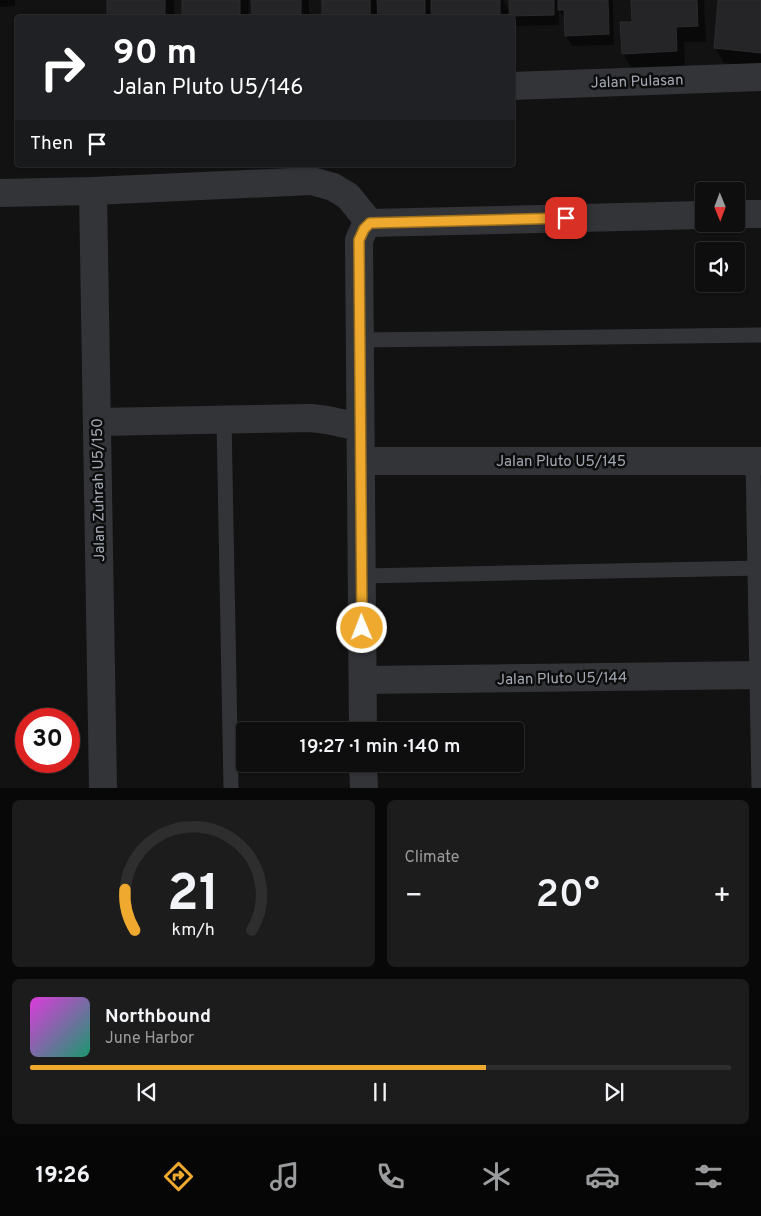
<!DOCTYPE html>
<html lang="en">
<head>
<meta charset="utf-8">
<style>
  body { margin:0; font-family:Overpass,sans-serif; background:#1c1c1c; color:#f1f3f6; height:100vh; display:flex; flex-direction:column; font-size:19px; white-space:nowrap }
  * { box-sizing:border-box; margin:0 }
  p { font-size:16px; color:#9b9c9e }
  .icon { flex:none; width:28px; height:28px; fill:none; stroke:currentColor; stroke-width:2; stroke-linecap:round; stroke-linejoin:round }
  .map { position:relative; height:788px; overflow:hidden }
  .drawer { display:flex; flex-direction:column; gap:12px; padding:12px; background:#080808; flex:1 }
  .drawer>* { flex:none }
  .banner { position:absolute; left:15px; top:15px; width:500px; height:152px; border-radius:5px; box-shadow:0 1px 4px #0004,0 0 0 1px #2e2e2e; background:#202124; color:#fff; overflow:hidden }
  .needle { width:32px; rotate:179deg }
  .buttons { position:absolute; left:695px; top:182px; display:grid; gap:10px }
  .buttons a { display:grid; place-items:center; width:50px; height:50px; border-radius:5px; background:#0e0e0e; box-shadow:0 1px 4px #0004,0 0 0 1px #2e2e2e; font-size:25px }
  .speed { position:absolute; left:15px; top:708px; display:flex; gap:10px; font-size:25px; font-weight:700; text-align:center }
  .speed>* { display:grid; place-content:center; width:65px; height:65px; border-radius:50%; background:#0e0e0e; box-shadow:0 1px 4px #0004,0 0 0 1px #2e2e2e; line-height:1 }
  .speed .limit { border:8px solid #d22; background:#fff; color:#111 }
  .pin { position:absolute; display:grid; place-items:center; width:42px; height:42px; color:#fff; margin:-21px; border-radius:10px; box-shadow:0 2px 8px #0006 }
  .me { position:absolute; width:55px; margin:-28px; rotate:359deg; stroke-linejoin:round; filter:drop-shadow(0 0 4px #0008) }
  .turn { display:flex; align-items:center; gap:18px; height:105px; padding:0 15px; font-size:22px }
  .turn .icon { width:65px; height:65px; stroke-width:2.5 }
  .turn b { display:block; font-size:35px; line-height:42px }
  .then { display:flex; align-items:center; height:48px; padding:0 15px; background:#0003; gap:10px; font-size:19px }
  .big { font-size:38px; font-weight:600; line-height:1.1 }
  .drawer .card { flex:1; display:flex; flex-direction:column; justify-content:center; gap:8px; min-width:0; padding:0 18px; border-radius:8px; background:#1c1c1c }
  .drawer .dial { align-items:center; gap:0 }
  .dial svg { height:130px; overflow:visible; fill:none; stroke:#2e2e2e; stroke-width:7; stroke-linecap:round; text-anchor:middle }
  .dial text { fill:#f1f3f6; stroke:none }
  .song { display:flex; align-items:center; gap:15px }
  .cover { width:60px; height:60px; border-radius:8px; background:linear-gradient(135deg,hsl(300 70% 55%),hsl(160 70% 35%)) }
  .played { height:5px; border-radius:2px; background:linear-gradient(90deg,#eea92e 65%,#2e2e2e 65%) }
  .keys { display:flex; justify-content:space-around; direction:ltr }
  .heat { display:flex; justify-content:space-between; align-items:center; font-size:28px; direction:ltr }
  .drawer .tiles { flex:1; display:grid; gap:12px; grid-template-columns:1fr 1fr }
  .card:last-child { grid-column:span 2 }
  .trip { position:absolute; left:236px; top:722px; width:288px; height:50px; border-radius:5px; background:#0e0e0e; box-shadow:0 1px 4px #0004,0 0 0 1px #2e2e2e; font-weight:600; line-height:50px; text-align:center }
  .dock { display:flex; height:80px; justify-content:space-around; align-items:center; background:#060606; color:#9b9c9e }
  .dock .icon { width:35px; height:35px }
  .dock .on { color:#eea92e }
  .dock b { font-size:22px; color:#f1f3f6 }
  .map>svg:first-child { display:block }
</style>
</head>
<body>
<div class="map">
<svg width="761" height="789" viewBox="0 0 761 789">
  <rect width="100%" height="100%" fill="#121213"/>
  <g fill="#0007">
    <polygon points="0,0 15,0 15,6 0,7"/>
    <rect x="108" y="0" width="66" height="18"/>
    <polygon points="183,0 249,0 248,18 183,18"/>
    <polygon points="252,0 309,0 309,18 253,18"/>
    <rect x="371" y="0" width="59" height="18"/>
    <polygon points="433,0 503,0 508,9 508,18 433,18"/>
    <polygon points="510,0 613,0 614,45 572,46 566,36 566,21 559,9 559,25 517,26 511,16"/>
    <polygon points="633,0 704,0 706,42 684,42 685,67 632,69 623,53 633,23"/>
    <polygon points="720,0 761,0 761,67 724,63 715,48"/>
  </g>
  <g fill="#252527" stroke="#2c2c2f">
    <rect x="107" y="0" width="58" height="18"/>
    <rect x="182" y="0" width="58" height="18"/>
    <polygon points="251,0 301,0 301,18 252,18"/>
    <rect x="322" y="0" width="48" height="18"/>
    <polygon points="377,0 425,0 425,18 378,18"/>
    <polygon points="431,0 500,0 500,18 432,18"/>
    <polygon points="509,0 554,0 554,15 510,16"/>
    <polygon points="558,0 608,0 609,34 565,36 564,10 558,10"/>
    <polygon points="631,0 697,0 698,26 676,27 677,51 622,54 620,22 632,22"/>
    <polygon points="718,0 761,0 761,53 714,48"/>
  </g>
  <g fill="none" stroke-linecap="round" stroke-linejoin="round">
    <g stroke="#333438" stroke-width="15">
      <polyline points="360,340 761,335"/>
      <polyline points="224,419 231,789"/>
      <polyline points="753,461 759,789"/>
      <polyline points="362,576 761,568"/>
    </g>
    <g stroke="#333438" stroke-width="28">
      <polyline points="512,86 761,77"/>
      <polyline points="93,191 103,789"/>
      <polyline points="0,193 93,191 312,181 333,187 348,196 370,223"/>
      <polyline points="736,214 761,214"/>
      <polyline points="370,223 704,215"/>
      <polyline points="97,422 311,418 327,420 360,427"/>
      <polyline points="361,461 761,461"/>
      <polyline points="363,680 761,675"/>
      <polyline points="363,731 359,240 364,229 370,223"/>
      <polyline points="363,764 364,789"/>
    </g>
  </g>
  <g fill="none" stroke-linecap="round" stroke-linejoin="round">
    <defs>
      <polyline id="route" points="362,628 359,240 364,229 370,223 566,218"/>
    </defs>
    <use href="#route" stroke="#9b6e1e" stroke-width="12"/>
    <use href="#route" stroke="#eea92e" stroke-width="9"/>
  </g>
  <g text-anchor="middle" stroke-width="5" stroke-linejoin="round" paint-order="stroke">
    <g font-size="15" fill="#a3a9b4" stroke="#0d0d0e">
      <text transform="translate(637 81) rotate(-2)" y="5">Jalan Pulasan</text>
      <text x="561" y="466">Jalan Pluto U5/145</text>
      <text transform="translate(98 490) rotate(-91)" y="5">Jalan Zuhrah U5/150</text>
      <text transform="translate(562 678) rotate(-1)" y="5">Jalan Pluto U5/144</text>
    </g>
  </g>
</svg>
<div class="buttons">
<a><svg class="needle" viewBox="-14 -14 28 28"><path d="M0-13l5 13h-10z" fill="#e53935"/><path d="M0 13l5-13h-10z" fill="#9b9c9e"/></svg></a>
<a><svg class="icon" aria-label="sound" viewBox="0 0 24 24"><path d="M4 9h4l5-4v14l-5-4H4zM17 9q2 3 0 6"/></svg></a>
</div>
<div class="speed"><div class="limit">30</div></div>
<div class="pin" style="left:566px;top:218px;background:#d93025"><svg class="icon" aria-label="arrive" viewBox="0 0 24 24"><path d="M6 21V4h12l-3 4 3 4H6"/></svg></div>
<svg class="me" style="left:362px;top:628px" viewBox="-20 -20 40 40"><circle r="17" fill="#eea92e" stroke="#fff" stroke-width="3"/><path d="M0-11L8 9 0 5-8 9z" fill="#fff"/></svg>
<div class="trip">19:27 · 1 min · 140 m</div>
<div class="banner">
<div class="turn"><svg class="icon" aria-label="right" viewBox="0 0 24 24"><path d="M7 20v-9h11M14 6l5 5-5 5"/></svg><div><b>90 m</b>Jalan Pluto U5/146</div></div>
<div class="then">Then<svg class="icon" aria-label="arrive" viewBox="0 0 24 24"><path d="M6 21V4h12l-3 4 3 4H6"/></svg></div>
</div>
</div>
<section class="drawer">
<div class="tiles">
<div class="card dial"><svg viewBox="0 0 100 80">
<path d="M14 69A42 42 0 1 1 86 69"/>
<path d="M14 69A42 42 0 0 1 8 44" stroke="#eea92e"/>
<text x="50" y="56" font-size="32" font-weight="700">21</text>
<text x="50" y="72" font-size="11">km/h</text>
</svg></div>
<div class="card"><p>Climate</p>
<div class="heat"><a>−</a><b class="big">20°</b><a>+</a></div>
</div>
<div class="card">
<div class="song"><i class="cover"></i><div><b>Northbound</b><p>June Harbor</p></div></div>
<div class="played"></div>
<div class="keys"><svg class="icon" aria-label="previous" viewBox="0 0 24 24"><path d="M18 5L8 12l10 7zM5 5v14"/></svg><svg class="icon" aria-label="pause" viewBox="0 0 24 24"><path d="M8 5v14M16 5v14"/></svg><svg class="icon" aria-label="next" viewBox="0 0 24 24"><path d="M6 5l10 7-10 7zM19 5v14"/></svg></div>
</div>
</div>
</section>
<nav class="dock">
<b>19:26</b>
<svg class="icon on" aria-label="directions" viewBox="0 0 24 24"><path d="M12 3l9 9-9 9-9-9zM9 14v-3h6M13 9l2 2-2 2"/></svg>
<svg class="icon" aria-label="music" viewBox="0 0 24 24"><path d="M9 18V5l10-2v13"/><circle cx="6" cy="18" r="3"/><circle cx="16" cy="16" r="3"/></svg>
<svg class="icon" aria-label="phone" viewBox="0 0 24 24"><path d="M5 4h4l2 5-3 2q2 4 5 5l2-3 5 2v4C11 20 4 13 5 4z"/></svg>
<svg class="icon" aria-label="climate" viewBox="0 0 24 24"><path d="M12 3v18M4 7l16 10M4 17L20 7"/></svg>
<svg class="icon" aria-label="car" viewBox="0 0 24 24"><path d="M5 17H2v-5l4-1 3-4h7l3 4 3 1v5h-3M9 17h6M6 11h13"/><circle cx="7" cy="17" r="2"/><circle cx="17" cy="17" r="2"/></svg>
<svg class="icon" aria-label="filters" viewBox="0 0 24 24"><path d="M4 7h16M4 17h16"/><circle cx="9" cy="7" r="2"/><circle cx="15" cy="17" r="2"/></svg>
</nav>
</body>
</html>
